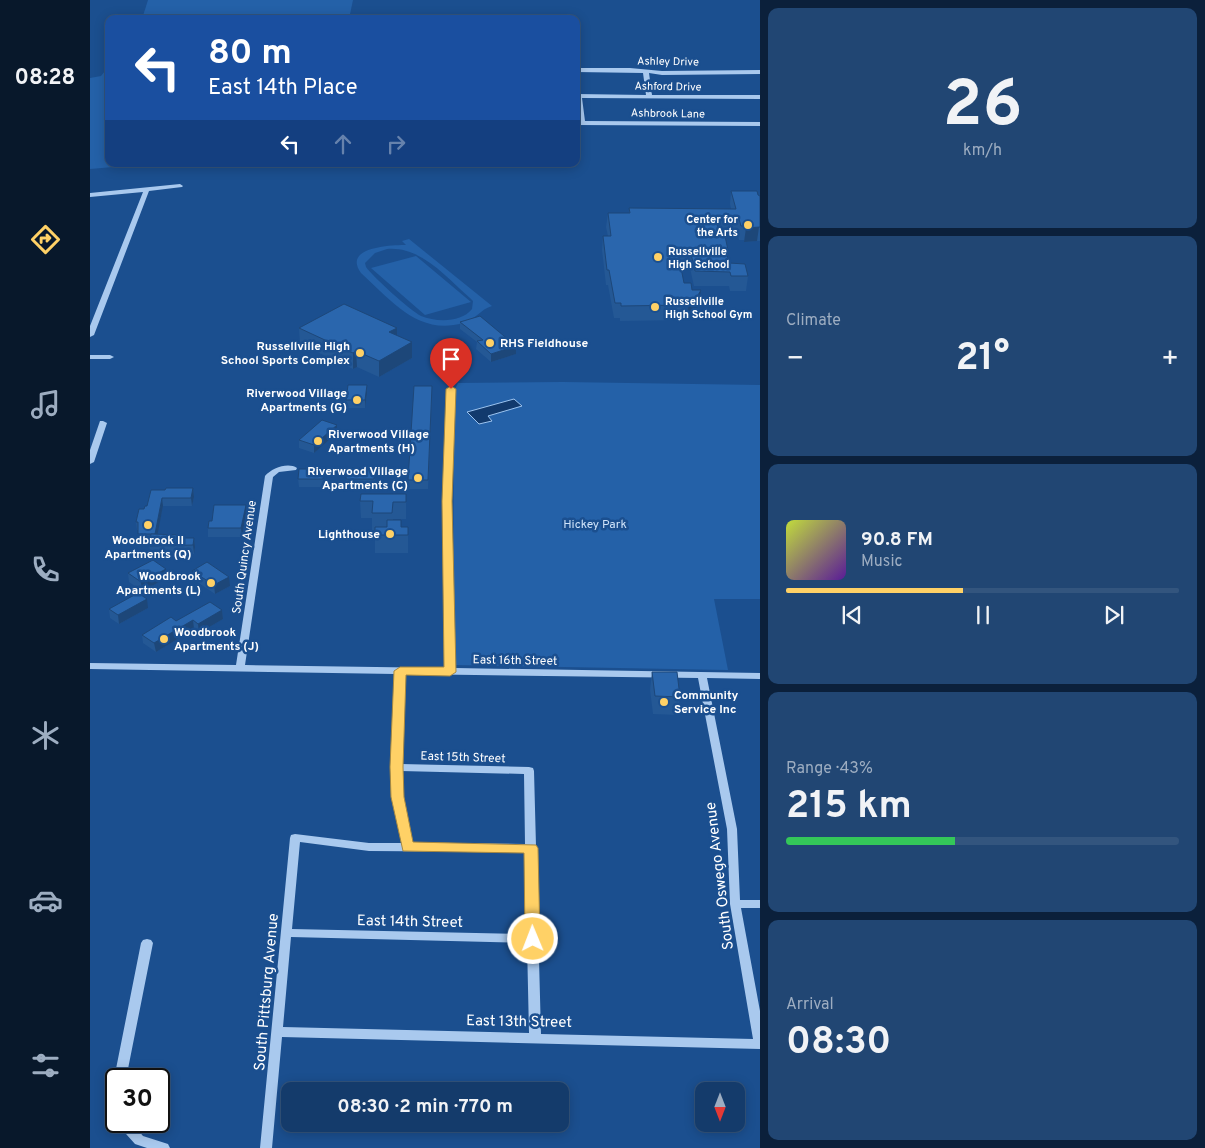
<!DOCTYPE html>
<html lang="en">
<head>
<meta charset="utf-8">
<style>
  body { margin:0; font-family:Overpass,sans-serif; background:#214673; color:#f1f3f6; height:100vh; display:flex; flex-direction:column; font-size:19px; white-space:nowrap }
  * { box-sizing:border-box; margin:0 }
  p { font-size:16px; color:#9dadc1 }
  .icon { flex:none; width:28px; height:28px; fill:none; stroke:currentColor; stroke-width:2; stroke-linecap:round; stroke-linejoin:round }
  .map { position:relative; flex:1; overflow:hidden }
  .sheet { display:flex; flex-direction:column; gap:8px; padding:8px; background:#0b203b; width:445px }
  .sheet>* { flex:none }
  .hud { position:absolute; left:15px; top:15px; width:475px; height:152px; border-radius:10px; box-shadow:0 2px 12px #0003,0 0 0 1px #33557e; background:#1a4fa0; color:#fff; overflow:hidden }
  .needle { width:32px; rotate:180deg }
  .buttons { position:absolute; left:605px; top:1082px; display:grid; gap:10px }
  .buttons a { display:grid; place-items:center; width:50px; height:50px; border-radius:10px; background:#143b6b; box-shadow:0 2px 12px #0003,0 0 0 1px #33557e; font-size:25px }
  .speed { position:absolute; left:15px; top:1068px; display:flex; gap:10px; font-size:25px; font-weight:700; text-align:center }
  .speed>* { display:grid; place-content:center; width:65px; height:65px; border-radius:50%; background:#143b6b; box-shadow:0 2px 12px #0003,0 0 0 1px #33557e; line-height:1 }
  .speed .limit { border:2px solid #111; border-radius:8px; background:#fff; color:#111 }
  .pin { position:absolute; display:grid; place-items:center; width:42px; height:42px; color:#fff; margin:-51px -21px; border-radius:50% 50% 50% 0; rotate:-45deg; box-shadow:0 0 5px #0007 }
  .pin .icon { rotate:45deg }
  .me { position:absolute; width:55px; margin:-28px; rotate:359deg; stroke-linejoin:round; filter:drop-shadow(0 0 4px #0008) }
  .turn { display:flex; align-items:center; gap:18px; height:105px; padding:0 20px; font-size:22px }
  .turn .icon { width:65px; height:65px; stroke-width:2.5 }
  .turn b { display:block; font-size:35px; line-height:42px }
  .lanes { display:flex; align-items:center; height:48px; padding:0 20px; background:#0003; justify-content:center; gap:25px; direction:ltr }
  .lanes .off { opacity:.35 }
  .big { font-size:38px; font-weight:700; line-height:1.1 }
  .sheet .widget { flex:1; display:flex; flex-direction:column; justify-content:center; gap:8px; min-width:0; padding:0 18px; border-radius:10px; background:#214673 }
  .sheet .dial { align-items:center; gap:0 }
  .dial b { font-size:65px; line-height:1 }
  .song { display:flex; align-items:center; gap:15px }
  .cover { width:60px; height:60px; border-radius:8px; background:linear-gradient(135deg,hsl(70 70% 55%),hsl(270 70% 35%)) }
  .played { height:5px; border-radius:2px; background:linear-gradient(90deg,#ffd166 45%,#33557e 45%) }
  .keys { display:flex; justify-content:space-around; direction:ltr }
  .heat { display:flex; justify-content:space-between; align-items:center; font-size:28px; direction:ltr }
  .charge { height:8px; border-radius:4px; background:linear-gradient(90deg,#34c759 43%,#33557e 0) }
  .trip { position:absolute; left:191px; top:1082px; width:288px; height:50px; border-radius:10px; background:#143b6b; box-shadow:0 2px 12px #0003,0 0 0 1px #33557e; font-weight:700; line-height:50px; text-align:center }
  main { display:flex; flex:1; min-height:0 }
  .dock { display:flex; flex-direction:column; width:90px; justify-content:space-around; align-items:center; background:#08182b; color:#9dadc1 }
  .dock .icon { width:35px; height:35px }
  .dock .active { color:#ffd166 }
  .dock b { font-size:22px; color:#f1f3f6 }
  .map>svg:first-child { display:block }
</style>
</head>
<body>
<main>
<nav class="dock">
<b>08:28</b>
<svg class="icon active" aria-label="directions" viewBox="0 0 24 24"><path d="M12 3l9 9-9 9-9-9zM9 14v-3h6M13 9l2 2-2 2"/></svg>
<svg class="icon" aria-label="music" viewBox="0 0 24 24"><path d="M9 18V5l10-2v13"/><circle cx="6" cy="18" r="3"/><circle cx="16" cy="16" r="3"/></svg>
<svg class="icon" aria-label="phone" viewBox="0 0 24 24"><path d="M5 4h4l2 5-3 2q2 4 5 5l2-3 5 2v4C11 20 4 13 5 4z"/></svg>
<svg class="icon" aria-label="climate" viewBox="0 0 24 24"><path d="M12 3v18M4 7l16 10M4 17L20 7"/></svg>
<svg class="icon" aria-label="car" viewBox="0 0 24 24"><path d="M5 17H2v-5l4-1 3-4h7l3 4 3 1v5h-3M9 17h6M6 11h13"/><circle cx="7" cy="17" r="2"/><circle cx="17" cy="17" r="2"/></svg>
<svg class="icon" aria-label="filters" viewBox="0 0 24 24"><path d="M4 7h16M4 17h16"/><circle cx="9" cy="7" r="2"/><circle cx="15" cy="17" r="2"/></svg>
</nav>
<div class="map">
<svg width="670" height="1148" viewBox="0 0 670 1148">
  <rect width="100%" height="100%" fill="#1b4f8f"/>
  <g fill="#2461a8" fill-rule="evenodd">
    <polygon points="58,0 263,0 259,19 52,19"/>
    <polygon points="19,66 19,164 58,164 0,169 0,78 11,76"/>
    <path d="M319,239L402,306C391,309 386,319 373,323C328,336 301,300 271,273C252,247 301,245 316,245L312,241ZM297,249C331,246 356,277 380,298L383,301L382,309C371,323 346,322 331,316C321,311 283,277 276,267L275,263L285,253Z"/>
    <polygon points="326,256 381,302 335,315 281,268"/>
    <polygon points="473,382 670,385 670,599 624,599 638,670 363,665 364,391 368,383"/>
  </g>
  <polygon fill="#123a6d" stroke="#9cc4f0" points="424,399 432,406 398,416 402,421 389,424 377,412"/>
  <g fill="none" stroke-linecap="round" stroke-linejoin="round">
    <g fill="#a9c9ee" fill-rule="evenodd">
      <polygon points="486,68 540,68 572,71 670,70 670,74 572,75 559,73 562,95 670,95 670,99 492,98 495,121 670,122 670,126 486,125 486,121 489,121 486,94 556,95 553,73 486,72"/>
      <polygon points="90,184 93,186 92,187 59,191 4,335 0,337 0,326 53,192 0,197 0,193"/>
      <polygon points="0,355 20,355 24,357 20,359 0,359"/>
      <path d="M358,387H361L365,389L361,501L365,668L670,673V679L617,678L647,829L650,900H670V908H651L670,1011V1049L192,1037L182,1148H170L200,838L201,835L205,834L279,843H312L302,797L301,767L305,674L0,669V663L146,665L175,476C182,468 198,462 207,468L206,470L189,472L183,477L155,665L355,668L353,501ZM315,674L608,678L637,829L640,904L663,1039L451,1034L444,771L443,768L439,767L311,764ZM311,771L434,774L435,844L322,843L312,797ZM210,842L279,851L436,852L437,934L202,929ZM201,937L437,943L439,1033L193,1027Z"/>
      <polygon points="10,421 13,421 17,423 4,462 0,464 0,450"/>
      <polygon points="57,939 61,940 63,943 36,1079 26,1079 26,1083 24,1079 51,943 53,940"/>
      <polygon points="26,1120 26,1121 40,1121 53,1136 78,1144 80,1148 57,1148 45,1144 28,1125 26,1121"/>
    </g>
  </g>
  <g fill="#245895">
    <polygon points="641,191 670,196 670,241 667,241 654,242 654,240 649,240 647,233 629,233 630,236 638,250 638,258 639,263 658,276 656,291 640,291 639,286 604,286 600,268 591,268 594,283 602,290 609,304 605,311 597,314 597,320 530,321 530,318 524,318 518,285 516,285 512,250 513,236 518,236 516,227 518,213 539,213 539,208 641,209 640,204"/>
    <polygon points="370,322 426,354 401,362 386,349 387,342 370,329"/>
    <polygon points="209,328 307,336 322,358 289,377 267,367 263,369 210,344"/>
    <polygon points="277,385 277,393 275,408 256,408 256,400"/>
    <polygon points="342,394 338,489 318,489 318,480"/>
    <polygon points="247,425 247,433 224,453 209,448 209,440"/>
    <polygon points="234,469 233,487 209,487 208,479"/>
    <polygon points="285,477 284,488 256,487 256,479"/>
    <polygon points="103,488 104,497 102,506 73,506 67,535 92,538 104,538 105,547 104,554 62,555 61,553 60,553 59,542 49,542 48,530 47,530 46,522 54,509 75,490"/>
    <polygon points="316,494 316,519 303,519 303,520 311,527 318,527 318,553 285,553 285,530 282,530 282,518 271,518 270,501"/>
    <polygon points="156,514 152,537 118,537 118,528 122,521"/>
    <polygon points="76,569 77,578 52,591 39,582 38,573"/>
    <polygon points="102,571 140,586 125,594 103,579"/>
    <polygon points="58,608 29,624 20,618 19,609"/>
    <polygon points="132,610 133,619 109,633 104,629 66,652 53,643 52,635 86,621"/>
    <polygon points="562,672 590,697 588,715 563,714 560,690"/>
  </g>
  <g fill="#1d4779">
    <polygon points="669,227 667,241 654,242 656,228"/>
    <polygon points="611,290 609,304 605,311 597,314 598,305 597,300"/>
    <polygon points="307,328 307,344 299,332"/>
    <polygon points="322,342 322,358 289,377 289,361"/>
    <polygon points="426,346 426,354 401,362 401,354"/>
    <polygon points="266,351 267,367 263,369 263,353"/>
    <polygon points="277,385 277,393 275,408 275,400"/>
    <polygon points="247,425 247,433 224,453 224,445"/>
    <polygon points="103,488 104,497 102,506 101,498"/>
    <polygon points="72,498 73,506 66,542 65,534"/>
    <polygon points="156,505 156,514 152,537 151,528"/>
    <polygon points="104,538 105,547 104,554 103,545"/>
    <polygon points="76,569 77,578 52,591 51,582"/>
    <polygon points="139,577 140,586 125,594 124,585"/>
    <polygon points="57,599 58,608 29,624 28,615"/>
    <polygon points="132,610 133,619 109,633 108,624"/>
    <polygon points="103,620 104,629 66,652 64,643"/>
  </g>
  <g fill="#2a66ad" stroke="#1d4779">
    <polygon points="641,191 667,191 668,195 670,196 670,227 656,228 655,226 651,226 649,219 626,219 630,236 635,236 638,250 636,250 639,263 655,264 658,276 641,276 640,272 605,271 601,254 588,253 594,283 601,283 602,290 611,290 607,297 597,300 598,305 531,306 531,303 525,303 519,270 517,270 513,236 521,236 518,213 540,213 539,208 646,209"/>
    <polygon points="254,304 307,328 299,332 322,342 289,361 266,351 263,353 209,328"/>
    <polygon points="390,316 426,346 401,354 387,341 393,340 370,322"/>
    <polygon points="258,385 277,385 275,400 256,400"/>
    <polygon points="324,386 342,386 338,480 318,480"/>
    <polygon points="232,420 247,425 224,445 209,440"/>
    <polygon points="257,468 285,468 284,479 256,479"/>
    <polygon points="209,469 234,469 233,479 208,479"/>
    <polygon points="76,488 103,488 101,498 72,498 65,534 48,534 48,522 46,522 49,509 54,509 55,506 57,506 61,490 75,490"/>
    <polygon points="271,494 316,494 316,502 303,502 302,513 282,513 283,501 270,501"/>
    <polygon points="124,505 156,505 151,528 118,528 119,521 122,521"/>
    <polygon points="297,520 311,520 311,527 318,527 318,535 285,535 285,527 297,527"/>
    <polygon points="61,534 92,535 91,538 104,538 103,545 60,546 61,544 59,544"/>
    <polygon points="63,560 76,569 51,582 38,573"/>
    <polygon points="117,562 139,577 124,585 102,571"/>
    <polygon points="48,593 57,599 28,615 19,609"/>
    <polygon points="120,602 132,610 108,624 103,620 64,643 52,635 81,617 86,621"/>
    <polygon points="562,672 587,672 590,697 565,696"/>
  </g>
  <polygon fill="#ffd166" stroke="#a68842" points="361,386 366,389 362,501 366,672 360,676 316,675 313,767 314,797 323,842 446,845 448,848 450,939 448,943 443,945 438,943 435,939 434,853 313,851 301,797 300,767 304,671 310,667 354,667 352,501 356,389"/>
  <g fill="#ffd166" stroke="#1b4f8f" stroke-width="2">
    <circle cx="658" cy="225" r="5"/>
    <circle cx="568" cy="257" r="5"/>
    <circle cx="565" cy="307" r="5"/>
    <circle cx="400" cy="343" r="5"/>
    <circle cx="270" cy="353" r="5"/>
    <circle cx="267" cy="400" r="5"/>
    <circle cx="228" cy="441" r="5"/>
    <circle cx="328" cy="478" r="5"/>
    <circle cx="58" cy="525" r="5"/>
    <circle cx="300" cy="534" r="5"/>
    <circle cx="121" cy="583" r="5"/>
    <circle cx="74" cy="639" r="5"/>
    <circle cx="574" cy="702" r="5"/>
  </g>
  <g text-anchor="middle" stroke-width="5" stroke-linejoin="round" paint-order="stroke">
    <g font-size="11" fill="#fff" stroke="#1b4f8f">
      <text transform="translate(578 61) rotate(1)" y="4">Ashley Drive</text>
      <text transform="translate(578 86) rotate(1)" y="4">Ashford Drive</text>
      <text transform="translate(578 113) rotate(1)" y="4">Ashbrook Lane</text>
    </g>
    <g font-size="11" font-weight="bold" fill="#fff" stroke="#1b4f8f" text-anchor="start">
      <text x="648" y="223" text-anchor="end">Center for<tspan x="648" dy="13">the Arts</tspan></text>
      <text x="578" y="255">Russellville<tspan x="578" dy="13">High School</tspan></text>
      <text x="575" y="305">Russellville<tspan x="575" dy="13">High School Gym</tspan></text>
    </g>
    <g font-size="12" font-weight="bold" fill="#fff" stroke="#1b4f8f" text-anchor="end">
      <text x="410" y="347" text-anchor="start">RHS Fieldhouse</text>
      <text x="260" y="350">Russellville High<tspan x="260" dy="14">School Sports Complex</tspan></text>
      <text x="257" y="397">Riverwood Village<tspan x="257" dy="14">Apartments (G)</tspan></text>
      <text x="238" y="438" text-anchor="start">Riverwood Village<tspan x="238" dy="14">Apartments (H)</tspan></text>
      <text x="318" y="475">Riverwood Village<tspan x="318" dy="14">Apartments (C)</tspan></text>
      <text x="290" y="538">Lighthouse</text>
      <text x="58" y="544" text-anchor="middle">Woodbrook II<tspan x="58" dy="14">Apartments (Q)</tspan></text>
      <text x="111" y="580">Woodbrook<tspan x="111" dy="14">Apartments (L)</tspan></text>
      <text x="84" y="636" text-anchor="start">Woodbrook<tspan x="84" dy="14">Apartments (J)</tspan></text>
      <text x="584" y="699" text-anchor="start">Community<tspan x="584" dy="14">Service Inc</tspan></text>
    </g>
    <g font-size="12" fill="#cfe3fa" stroke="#1b4f8f">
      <text x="505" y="528">Hickey Park</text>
    </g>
    <g font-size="12" fill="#fff" stroke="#1b4f8f">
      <text transform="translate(154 557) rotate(-82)" y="4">South Quincy Avenue</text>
      <text transform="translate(425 660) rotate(1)" y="4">East 16th Street</text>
      <text transform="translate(373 757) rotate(2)" y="4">East 15th Street</text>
    </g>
    <g font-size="15" fill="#fff" stroke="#1b4f8f">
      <text transform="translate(629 876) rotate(-97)" y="5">South Oswego Avenue</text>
      <text transform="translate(320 921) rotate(1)" y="5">East 14th Street</text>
      <text transform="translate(176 992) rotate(-85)" y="5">South Pittsburg Avenue</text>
      <text transform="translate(429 1021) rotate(1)" y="5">East 13th Street</text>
    </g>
  </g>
</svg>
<div class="buttons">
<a><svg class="needle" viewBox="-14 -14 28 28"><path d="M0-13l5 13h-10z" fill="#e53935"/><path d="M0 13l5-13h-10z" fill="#9dadc1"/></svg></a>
</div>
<div class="speed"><div class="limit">30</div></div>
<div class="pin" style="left:361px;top:389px;background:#d93025"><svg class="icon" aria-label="arrive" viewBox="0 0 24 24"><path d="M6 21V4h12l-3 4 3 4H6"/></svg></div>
<svg class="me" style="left:443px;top:939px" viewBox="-20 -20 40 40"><circle r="17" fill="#ffd166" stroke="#fff" stroke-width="3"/><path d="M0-11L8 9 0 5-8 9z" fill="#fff"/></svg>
<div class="trip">08:30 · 2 min · 770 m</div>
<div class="hud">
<div class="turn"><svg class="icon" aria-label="left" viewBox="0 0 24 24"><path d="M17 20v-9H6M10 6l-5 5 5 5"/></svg><div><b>80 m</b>East 14th Place</div></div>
<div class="lanes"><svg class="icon" aria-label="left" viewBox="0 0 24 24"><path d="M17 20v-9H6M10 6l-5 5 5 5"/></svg><svg class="icon off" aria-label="ahead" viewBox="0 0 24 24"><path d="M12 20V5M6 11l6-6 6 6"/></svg><svg class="icon off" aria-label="right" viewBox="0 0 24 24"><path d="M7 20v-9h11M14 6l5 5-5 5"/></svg></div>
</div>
</div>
<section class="sheet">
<div class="widget dial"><b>26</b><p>km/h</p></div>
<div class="widget"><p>Climate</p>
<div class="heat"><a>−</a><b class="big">21°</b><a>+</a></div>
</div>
<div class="widget">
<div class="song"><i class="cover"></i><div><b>90.8 FM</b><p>Music</p></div></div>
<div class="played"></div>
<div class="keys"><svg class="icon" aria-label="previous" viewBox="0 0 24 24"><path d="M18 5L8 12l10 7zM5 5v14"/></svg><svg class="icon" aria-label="pause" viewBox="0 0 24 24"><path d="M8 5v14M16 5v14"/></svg><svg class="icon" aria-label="next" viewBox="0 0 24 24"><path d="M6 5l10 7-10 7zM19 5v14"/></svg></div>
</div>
<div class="widget"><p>Range · 43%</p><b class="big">215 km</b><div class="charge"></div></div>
<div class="widget"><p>Arrival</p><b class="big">08:30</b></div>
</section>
</main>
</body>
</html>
